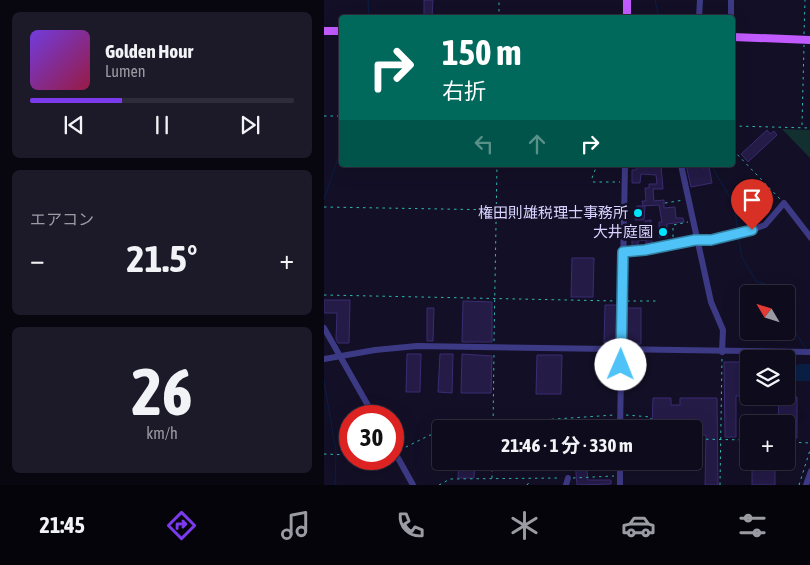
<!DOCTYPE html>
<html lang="ja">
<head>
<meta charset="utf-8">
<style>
  body { margin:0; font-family:"Asap Condensed","Noto Sans JP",sans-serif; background:#1c1929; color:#f1f3f6; height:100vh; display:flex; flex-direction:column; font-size:19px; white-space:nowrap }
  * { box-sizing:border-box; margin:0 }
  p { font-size:16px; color:#9b9ba3 }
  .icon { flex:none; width:28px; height:28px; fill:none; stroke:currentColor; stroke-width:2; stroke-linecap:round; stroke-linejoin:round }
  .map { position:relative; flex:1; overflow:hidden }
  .panel { display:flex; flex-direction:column; gap:12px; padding:12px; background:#08060f; width:324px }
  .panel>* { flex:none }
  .guide { position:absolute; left:15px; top:15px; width:396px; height:152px; border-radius:5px; box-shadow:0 5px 20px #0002,0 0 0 1px #2e2b3b; background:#00695c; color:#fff; overflow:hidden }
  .needle { width:32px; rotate:308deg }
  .buttons { position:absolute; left:416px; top:285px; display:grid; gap:10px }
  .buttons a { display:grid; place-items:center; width:55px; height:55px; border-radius:5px; background:#0e0b1c; box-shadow:0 5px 20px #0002,0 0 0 1px #2e2b3b; font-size:25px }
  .speed { position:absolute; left:15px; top:405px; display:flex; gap:10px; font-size:25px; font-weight:700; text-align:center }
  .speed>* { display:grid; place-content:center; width:65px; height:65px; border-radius:50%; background:#0e0b1c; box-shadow:0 5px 20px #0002,0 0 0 1px #2e2b3b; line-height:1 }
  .speed .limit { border:8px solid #d22; background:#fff; color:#111 }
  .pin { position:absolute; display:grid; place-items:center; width:42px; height:42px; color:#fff; margin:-51px -21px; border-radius:50% 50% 50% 0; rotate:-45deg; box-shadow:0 0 5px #0007 }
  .pin .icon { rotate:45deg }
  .me { position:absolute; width:55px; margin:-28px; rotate:1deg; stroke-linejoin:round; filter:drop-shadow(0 0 4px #0008) }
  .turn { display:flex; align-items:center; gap:18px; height:105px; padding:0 20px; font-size:22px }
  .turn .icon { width:65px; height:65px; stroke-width:2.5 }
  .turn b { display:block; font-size:35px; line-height:42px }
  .lanes { display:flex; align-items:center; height:48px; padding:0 20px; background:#0003; justify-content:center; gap:25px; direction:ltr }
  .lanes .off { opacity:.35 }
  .big { font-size:38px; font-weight:700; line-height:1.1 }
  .panel .widget { flex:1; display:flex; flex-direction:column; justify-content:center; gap:8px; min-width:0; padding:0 18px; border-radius:8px; background:#1c1929 }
  .panel .dial { align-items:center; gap:0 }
  .dial b { font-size:65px; line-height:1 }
  .song { display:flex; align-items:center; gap:15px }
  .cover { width:60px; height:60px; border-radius:8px; background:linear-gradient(135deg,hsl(260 70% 55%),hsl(340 70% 35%)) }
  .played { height:5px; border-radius:2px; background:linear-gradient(90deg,#7c3aed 35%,#2e2b3b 35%) }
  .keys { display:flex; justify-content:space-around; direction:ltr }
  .heat { display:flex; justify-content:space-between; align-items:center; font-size:28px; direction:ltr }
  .trip { position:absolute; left:108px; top:420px; width:270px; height:50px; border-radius:5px; background:#0e0b1c; box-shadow:0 5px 20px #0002,0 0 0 1px #2e2b3b; font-weight:700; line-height:50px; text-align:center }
  .tabs { display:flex; height:80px; justify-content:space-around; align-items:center; background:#06040b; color:#9b9ba3 }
  .tabs .icon { width:35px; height:35px }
  .tabs .active { color:#7c3aed }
  .tabs b { font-size:22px; color:#f1f3f6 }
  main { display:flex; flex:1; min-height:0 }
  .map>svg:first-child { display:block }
</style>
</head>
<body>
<main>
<section class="panel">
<div class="widget">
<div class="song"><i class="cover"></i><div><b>Golden Hour</b><p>Lumen</p></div></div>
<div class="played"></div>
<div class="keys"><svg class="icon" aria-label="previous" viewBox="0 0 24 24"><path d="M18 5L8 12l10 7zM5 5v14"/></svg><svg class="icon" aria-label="pause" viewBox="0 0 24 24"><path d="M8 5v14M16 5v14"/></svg><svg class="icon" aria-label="next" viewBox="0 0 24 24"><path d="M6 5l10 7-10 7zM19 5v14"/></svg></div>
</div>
<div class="widget"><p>エアコン</p>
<div class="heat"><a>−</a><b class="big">21.5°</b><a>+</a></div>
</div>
<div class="widget dial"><b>26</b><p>km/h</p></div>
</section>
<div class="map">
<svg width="487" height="485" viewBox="0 0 487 485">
  <rect width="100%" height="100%" fill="#130f26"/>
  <polygon fill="#12302f" points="458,129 486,130 486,158"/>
  <polygon fill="#0a1f44" points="475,364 486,364 486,381 472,381 472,366"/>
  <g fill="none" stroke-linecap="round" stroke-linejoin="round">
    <g stroke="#0a1f44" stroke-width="1">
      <polyline points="44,0 45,18"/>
      <polyline points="331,0 335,18"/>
      <polyline points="387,165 410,204 414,233"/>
      <polyline points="0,199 18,147"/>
      <polyline points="414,237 418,257 432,281 441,284 451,294"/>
      <polyline points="462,318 482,349"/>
      <polyline points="0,380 12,452 11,485"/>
    </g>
  </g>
  <g fill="#241b47" stroke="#3b2d73">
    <polygon points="100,0 109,0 108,18 100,18"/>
    <polygon points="443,130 446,134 450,131 453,135 424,162 417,154"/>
    <polygon points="313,165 337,165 339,189 329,189 330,201 340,200 340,208 351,207 352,218 359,218 360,222 343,224 343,237 335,237 335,222 338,222 335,205 319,206 318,201 322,201 321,188 325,188 325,184 333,184 332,175 317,174 316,183 308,183 308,170 312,170"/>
    <polygon points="362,165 378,165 379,168 385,167 388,183 367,187"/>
    <polygon points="313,206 321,206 320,220 311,220"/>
    <polygon points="327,220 328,243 322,245 322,240 314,241 314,246 308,246 308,230 321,230 321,221"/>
    <polygon points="248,258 270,258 269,297 247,297"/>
    <polygon points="0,300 26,300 25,343 14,343 12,339 13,313 0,313"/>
    <polygon points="139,301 168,302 168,342 138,342"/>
    <polygon points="281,305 293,305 293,344 280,343"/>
    <polygon points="103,308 110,308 109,341 103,341"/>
    <rect x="303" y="308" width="14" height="36"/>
    <polygon points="83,354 97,354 96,392 82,392"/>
    <polygon points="116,354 129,354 128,393 114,392"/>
    <polygon points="138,354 168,356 167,393 137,393"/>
    <polygon points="213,355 238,355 237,394 212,394"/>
    <polygon points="400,362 417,362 416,396 412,396 412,437 401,437"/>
    <polygon points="455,397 473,397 473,438 462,438 462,424 454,424"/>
    <polygon points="329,398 347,398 347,405 356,405 356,398 393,398 394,485 381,485 382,435 369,435 369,429 328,429"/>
    <polygon points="135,461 151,461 150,478 134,478"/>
    <polygon points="251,461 262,461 264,480 287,480 287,484 253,485"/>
    <rect x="428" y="461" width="23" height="24"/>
  </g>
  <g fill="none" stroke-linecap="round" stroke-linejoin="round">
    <g stroke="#2fb8b0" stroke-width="1" stroke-dasharray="2.5 4" stroke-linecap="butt">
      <polyline points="175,18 175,0"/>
      <polyline points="480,34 481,0"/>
      <polyline points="0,116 18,116"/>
      <polyline points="478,125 480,45"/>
      <polyline points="409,126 487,128"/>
      <polyline points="409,150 457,200"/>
      <polyline points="307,166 314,167"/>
      <polyline points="208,167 208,165"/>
      <polyline points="268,178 273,165"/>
      <polyline points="269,182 296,182"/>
      <polyline points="341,203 360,200"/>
      <polyline points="0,207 294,212"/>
      <polyline points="349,237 349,225 364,222"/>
      <polyline points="0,295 292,301"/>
      <polyline points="303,301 332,301"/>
      <polyline points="170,341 173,165"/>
      <polyline points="302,415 327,417 327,429"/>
      <polyline points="169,429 170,352"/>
      <polyline points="217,429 217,420 290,415"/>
      <polyline points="369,439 425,440"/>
      <polyline points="462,442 487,443"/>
      <polyline points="76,450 106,435 116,436"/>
      <polyline points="0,454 26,455"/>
      <polyline points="168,478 168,461"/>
      <polyline points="249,478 290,476"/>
      <polyline points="115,485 126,479 237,478"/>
      <polyline points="203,485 207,480"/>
      <polyline points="396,485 398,358"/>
      <polyline points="475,485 487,447"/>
    </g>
    <g stroke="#3d3a85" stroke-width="6">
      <polyline points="375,18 376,0"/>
      <polyline points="407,18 407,0"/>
      <polyline points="357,165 387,302 399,330 398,352"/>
      <polyline points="299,252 321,250 371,241 387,240 416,234 441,225 460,203 487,238"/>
      <polyline points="0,328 50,416"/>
      <polyline points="0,359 51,350 93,346 487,352"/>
      <polyline points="296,429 301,165"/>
      <polyline points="69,449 89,485"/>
      <polyline points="296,461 296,485"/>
      <polyline points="242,485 244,478"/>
      <polyline points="482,485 487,471"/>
    </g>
    <g stroke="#c25bff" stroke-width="8">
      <polyline points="303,18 303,0"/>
      <polyline points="0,31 18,31"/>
      <polyline points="409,37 487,40"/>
    </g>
  </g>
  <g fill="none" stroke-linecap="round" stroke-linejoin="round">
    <defs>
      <polyline id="route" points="297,365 299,252 321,250 371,240 387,240 428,230"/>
    </defs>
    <use href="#route" stroke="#337fa1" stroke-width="12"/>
    <use href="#route" stroke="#4fc3f7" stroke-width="9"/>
  </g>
  <g fill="#00e5ff" stroke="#130f26" stroke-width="2">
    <circle cx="314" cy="213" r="5"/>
    <circle cx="339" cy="232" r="5"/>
  </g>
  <g text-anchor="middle" stroke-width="5" stroke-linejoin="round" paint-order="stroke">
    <g font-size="15" fill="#d9d4ff" stroke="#130f26" text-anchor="end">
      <text x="304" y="218">権田則雄税理士事務所</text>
      <text x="329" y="237">大井庭園</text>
    </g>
  </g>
</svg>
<div class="buttons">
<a><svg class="needle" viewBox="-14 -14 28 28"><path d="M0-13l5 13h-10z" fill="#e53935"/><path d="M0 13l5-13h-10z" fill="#9b9ba3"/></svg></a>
<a><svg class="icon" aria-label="layers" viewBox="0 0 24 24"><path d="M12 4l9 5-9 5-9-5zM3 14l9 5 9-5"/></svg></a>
<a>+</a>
</div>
<div class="speed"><div class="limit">30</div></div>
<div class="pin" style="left:428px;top:230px;background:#d93025"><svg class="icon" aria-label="arrive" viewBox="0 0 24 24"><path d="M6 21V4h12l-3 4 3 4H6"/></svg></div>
<svg class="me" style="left:297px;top:365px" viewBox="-20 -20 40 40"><circle r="19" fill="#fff"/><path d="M0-13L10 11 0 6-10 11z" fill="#4fc3f7"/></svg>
<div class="trip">21:46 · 1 分 · 330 m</div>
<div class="guide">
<div class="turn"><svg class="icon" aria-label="right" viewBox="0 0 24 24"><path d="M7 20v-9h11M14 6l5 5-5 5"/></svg><div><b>150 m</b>右折</div></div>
<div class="lanes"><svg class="icon off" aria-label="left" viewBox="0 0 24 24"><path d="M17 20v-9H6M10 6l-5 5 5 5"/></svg><svg class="icon off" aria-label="ahead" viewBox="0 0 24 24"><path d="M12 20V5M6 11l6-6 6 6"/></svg><svg class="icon" aria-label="right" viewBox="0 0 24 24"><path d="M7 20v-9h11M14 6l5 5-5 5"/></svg></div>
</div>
</div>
</main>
<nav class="tabs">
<b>21:45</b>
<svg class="icon active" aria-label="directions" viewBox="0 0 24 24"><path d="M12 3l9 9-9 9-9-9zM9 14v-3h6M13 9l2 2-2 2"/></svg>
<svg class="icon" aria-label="music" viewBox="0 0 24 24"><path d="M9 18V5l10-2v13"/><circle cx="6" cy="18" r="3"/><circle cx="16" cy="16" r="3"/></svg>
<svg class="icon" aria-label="phone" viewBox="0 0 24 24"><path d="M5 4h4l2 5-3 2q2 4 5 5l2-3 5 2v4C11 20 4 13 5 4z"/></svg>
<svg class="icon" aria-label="climate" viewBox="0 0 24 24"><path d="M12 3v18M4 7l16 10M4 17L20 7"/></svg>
<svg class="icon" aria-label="car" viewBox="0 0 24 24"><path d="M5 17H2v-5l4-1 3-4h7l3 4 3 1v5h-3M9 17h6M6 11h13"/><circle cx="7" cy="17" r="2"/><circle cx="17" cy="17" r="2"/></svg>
<svg class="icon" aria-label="filters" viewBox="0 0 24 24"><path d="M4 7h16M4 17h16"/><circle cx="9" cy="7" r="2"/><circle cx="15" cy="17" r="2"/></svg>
</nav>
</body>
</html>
